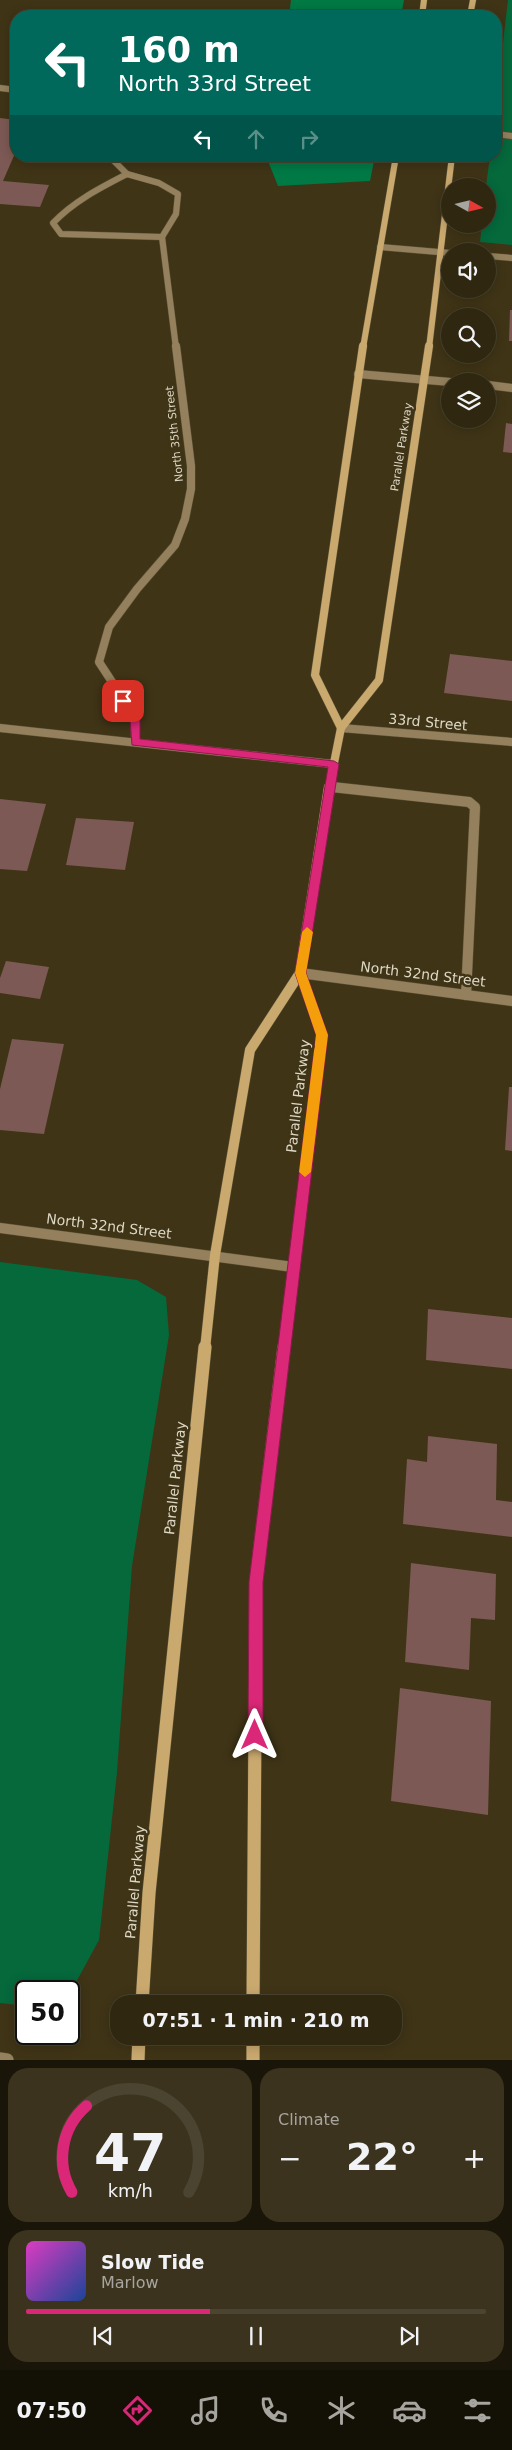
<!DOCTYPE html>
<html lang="en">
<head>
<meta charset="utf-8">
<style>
  body { margin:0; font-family:"DejaVu Sans",sans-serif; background:#3b331e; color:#f1f3f6; height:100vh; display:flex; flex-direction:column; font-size:19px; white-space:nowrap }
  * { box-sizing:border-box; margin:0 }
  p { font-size:16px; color:#a7a59f }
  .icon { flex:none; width:28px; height:28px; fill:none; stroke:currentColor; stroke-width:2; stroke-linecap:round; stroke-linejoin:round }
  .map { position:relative; height:2060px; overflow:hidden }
  .side { display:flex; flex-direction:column; gap:8px; padding:8px; background:#1a1509; flex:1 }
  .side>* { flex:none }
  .hud { position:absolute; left:10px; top:10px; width:492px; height:152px; border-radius:20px; box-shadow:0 2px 12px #0003,0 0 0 1px #4a4430; background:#00695c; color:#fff; overflow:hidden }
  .needle { width:32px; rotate:98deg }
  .buttons { position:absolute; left:441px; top:178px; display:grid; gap:10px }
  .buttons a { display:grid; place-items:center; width:55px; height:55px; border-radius:50%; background:#2f2710; box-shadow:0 2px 12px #0003,0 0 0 1px #4a4430; font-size:25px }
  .speed { position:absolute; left:15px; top:1980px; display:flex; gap:10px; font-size:25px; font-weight:700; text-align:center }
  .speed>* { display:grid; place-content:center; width:65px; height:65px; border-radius:50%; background:#2f2710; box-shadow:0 2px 12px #0003,0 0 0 1px #4a4430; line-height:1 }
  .speed .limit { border:2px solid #111; border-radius:8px; background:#fff; color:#111 }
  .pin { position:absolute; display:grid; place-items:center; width:42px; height:42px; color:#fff; margin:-21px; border-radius:10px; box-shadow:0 2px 8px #0006 }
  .me { position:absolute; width:55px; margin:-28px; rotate:0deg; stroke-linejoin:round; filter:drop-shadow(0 0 4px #0008) }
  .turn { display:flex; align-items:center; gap:18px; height:105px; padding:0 25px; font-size:22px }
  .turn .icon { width:65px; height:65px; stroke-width:2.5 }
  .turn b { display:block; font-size:35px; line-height:42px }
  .lanes { display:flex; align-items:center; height:48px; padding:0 25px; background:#0003; justify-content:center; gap:25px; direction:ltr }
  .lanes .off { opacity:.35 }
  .big { font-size:38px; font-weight:800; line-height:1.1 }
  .side .card { flex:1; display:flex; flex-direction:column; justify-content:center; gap:8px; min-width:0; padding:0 18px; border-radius:20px; background:#3b331e }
  .side .dial { align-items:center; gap:0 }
  .dial svg { height:130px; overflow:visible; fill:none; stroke:#4a4430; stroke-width:7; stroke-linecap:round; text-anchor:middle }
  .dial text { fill:#f1f3f6; stroke:none }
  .song { display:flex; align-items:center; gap:15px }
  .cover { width:60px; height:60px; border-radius:8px; background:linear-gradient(135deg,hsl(310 70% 55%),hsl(220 70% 35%)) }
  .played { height:5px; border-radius:2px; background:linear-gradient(90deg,#db2777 40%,#4a4430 40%) }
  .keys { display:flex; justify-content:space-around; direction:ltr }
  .heat { display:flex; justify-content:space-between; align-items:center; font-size:28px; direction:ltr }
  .side .tiles { flex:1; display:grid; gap:8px; grid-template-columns:1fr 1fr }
  .card:last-child { grid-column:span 2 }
  .trip { position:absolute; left:110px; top:1995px; width:292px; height:50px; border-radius:20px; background:#2f2710; box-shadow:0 2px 12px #0003,0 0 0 1px #4a4430; font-weight:800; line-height:50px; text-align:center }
  .tabs { display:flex; height:80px; justify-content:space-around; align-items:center; background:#131006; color:#a7a59f }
  .tabs .icon { width:35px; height:35px }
  .tabs .active { color:#db2777 }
  .tabs b { font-size:22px; color:#f1f3f6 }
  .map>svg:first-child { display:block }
</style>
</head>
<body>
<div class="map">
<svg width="512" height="2060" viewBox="0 0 512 2060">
  <rect width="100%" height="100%" fill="#3f3416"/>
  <g fill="#05693c">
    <polygon points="508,0 512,0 512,245 480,242 482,224 488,224 486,186 490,156 496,156 496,102"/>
    <polygon points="0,1262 137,1280 166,1297 169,1335 132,1566 117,1772 99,1940 69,1995 69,1991 26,1991 26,2003 18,2005 0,2003"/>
  </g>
  <g fill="#007945">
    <polygon points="291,0 404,0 401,16 289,16"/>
    <polygon points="266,156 375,156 370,181 278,186"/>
  </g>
  <g fill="#7c5954">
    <polygon points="0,118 16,120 16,151 3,181 49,185 40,207 0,204"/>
    <polygon points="510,310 512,310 512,341 509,341"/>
    <polygon points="506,423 512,424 512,453 503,452"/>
    <polygon points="450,654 512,661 512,701 444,693"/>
    <polygon points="0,799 46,804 27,871 0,869"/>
    <polygon points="76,818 134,822 125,870 66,865"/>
    <polygon points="6,961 49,967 40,999 0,993 0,978"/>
    <polygon points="12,1039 64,1044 44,1134 0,1130 0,1089"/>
    <polygon points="509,1087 512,1087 512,1151 505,1150"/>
    <polygon points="428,1309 512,1318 512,1369 426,1360"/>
    <polygon points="428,1436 497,1444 496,1500 512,1502 512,1537 403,1524 407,1459 427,1462"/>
    <polygon points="411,1563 496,1574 495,1620 471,1618 469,1670 405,1662"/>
    <polygon points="400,1688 491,1701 488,1815 391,1801"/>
  </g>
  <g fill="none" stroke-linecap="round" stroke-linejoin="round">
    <defs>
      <g id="service-far2">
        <polyline points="496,134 512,136"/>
        <path d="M127,174L159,183L178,194L176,214L162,237L61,234L53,223C74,201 100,188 127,174Z"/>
      </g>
      <polyline id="service-far1" points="330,787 343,788"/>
      <polyline id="service" points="332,787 469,802 475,807 466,995"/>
      <g id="minor-far3">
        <polyline points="0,88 16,90"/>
        <polyline points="109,156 127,174"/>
        <polyline points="162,237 176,348"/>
        <polyline points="380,247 450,253"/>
        <polyline points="488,256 512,258"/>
      </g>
      <g id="minor-far2">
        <polyline points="358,374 450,382"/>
        <polyline points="488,385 512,388"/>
        <polyline points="0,728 333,764"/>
        <polyline points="341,728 512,742"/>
        <polyline points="135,742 135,717 99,662 109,627 137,589 175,545 185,519 191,489 191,466 176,346"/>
      </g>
      <g id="minor-far1">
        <polyline points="300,973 512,1001"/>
        <polyline points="0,1228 293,1267"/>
      </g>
      <polyline id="minor" points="0,2059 7,2060"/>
      <g id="secondary-far3">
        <polyline points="422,16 424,0"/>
        <polyline points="470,16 473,0"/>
        <polyline points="363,348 396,156"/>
        <polyline points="429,348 452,156"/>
      </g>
      <g id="secondary-far2">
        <polyline points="341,728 315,675 363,346"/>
        <polyline points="329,788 341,728 379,680 429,346"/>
      </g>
      <g id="secondary-far1">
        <polyline points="205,1349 215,1255 250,1050 300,973 329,787"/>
        <polyline points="284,1349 322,1035 300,973"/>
      </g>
      <g id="secondary">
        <polyline points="142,2004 149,1893 205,1347"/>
        <polyline points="253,2004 256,1582 284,1347"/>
        <polyline points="253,2036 253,2060"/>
        <polyline points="138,2060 139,2036"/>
      </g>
    </defs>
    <use href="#service-far2" stroke="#5b5136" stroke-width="7"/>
    <use href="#service-far1" stroke="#5b5136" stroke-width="9"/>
    <use href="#service" stroke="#5b5136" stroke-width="11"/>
    <use href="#minor-far3" stroke="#5b5136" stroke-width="7"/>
    <use href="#minor-far2" stroke="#5b5136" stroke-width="9"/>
    <use href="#minor-far1" stroke="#5b5136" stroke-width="11"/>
    <use href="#minor" stroke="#5b5136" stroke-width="14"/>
    <use href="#secondary-far3" stroke="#5b5136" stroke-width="7"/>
    <use href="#secondary-far2" stroke="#5b5136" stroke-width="9"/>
    <use href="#secondary-far1" stroke="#5b5136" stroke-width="11"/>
    <use href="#secondary" stroke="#5b5136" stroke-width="14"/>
    <use href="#service-far2" stroke="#94805c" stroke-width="6"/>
    <use href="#service-far1" stroke="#94805c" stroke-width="8"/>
    <use href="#service" stroke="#94805c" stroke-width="10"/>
    <use href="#minor-far3" stroke="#94805c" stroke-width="6"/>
    <use href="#minor-far2" stroke="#94805c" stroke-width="8"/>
    <use href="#minor-far1" stroke="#94805c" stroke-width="10"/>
    <use href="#minor" stroke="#94805c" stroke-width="13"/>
    <use href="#secondary-far3" stroke="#caa96f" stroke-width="6"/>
    <use href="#secondary-far2" stroke="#caa96f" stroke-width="8"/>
    <use href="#secondary-far1" stroke="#caa96f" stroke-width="10"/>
    <use href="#secondary" stroke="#caa96f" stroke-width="13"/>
  </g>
  <polygon fill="#db2777" stroke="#8e194d" points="123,697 127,698 140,717 140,739 334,761 339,764 306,973 328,1035 263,1582 263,1735 260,1741 255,1743 250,1741 248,1735 249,1582 316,1035 295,973 328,767 132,745 130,718 118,701"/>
  <polygon fill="#f59e0b" points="307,927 313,932 306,973 328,1035 311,1172 305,1177 299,1172 316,1035 295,973 302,932"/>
  <g text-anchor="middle" stroke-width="5" stroke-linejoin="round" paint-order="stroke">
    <g font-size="11" fill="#ddd7c6" stroke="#3f3416">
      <text transform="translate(174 434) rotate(-96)" y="4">North 35th Street</text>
      <text transform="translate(401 447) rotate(-81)" y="4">Parallel Parkway</text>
    </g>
    <g font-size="14" fill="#ddd7c6" stroke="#3f3416">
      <text transform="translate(428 722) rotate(5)" y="5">33rd Street</text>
      <text transform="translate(423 974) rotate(7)" y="5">North 32nd Street</text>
      <text transform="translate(298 1096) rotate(-83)" y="5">Parallel Parkway</text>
      <text transform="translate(109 1226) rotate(7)" y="5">North 32nd Street</text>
      <text transform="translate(175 1478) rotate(-84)" y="5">Parallel Parkway</text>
      <text transform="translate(135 1882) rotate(-85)" y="5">Parallel Parkway</text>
    </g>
  </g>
</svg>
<div class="buttons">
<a><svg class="needle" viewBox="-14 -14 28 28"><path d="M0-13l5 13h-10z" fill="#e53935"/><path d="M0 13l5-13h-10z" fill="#a7a59f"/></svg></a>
<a><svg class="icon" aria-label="sound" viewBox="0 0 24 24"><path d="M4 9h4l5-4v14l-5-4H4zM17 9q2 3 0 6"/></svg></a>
<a><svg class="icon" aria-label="search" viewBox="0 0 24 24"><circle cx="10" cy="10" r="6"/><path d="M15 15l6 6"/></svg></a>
<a><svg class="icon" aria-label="layers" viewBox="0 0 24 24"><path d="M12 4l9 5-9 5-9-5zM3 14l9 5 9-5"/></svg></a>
</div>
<div class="speed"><div class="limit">50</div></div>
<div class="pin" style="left:123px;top:701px;background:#d93025"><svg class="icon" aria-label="arrive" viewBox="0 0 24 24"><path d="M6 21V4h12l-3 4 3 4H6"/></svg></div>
<svg class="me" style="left:255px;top:1735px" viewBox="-20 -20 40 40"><path d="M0-17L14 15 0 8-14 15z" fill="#db2777" stroke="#fff" stroke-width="4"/></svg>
<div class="trip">07:51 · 1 min · 210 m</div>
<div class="hud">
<div class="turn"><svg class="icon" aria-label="left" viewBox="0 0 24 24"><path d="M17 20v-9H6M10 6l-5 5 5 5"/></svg><div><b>160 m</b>North 33rd Street</div></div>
<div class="lanes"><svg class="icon" aria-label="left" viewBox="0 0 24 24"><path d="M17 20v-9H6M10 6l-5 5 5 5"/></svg><svg class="icon off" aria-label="ahead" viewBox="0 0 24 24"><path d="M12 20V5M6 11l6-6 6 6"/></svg><svg class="icon off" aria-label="right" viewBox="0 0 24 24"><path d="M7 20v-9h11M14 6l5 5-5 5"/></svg></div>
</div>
</div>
<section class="side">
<div class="tiles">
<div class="card dial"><svg viewBox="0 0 100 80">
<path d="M14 69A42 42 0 1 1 86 69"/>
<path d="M14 69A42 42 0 0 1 23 16" stroke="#db2777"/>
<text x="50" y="56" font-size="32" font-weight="700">47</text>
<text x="50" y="72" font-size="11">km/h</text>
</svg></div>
<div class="card"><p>Climate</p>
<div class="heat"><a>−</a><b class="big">22°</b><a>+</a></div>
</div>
<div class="card">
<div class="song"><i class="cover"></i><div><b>Slow Tide</b><p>Marlow</p></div></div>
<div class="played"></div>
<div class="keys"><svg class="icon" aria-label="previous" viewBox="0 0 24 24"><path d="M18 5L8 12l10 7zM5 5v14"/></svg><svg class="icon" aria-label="pause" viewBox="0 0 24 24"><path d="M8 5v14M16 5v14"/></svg><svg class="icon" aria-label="next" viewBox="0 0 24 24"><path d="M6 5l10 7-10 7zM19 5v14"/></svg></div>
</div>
</div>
</section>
<nav class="tabs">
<b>07:50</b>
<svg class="icon active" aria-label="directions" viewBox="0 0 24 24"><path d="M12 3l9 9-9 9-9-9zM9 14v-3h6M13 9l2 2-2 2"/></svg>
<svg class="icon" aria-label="music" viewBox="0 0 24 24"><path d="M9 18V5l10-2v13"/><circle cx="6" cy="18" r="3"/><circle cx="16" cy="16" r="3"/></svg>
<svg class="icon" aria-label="phone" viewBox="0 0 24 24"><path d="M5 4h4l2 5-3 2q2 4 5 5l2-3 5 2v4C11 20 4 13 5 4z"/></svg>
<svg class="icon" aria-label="climate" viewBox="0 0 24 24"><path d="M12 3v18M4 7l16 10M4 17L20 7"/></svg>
<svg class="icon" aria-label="car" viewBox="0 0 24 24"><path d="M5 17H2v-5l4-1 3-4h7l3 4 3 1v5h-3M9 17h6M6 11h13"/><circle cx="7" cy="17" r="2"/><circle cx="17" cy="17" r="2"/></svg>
<svg class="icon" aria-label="filters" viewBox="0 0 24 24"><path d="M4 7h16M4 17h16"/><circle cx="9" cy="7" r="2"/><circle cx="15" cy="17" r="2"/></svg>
</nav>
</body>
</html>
